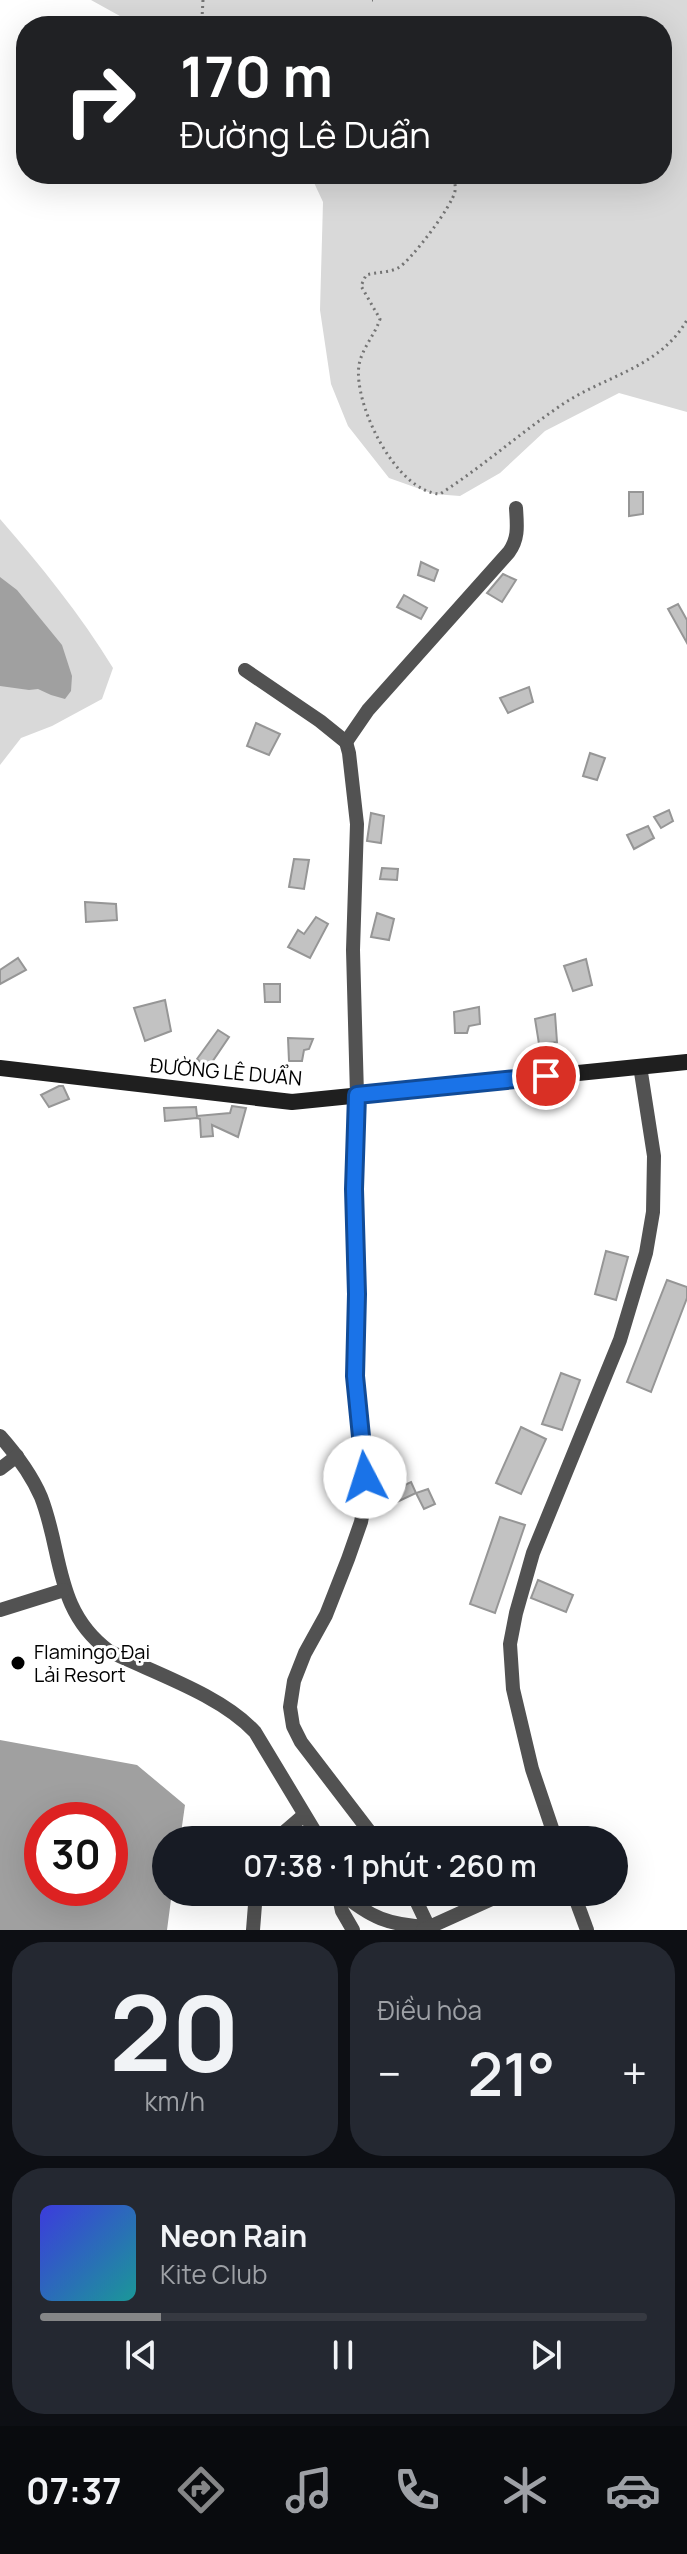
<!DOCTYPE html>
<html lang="vi">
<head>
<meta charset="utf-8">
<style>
  body { margin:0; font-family:Manrope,sans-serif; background:#242831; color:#f1f3f6; height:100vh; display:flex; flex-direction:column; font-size:30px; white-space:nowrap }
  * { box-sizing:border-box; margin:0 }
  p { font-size:26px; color:#9ea1a6 }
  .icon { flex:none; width:44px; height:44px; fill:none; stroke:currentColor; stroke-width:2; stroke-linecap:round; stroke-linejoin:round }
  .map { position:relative; height:1930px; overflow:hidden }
  .details { display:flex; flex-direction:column; gap:12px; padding:12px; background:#0d0f14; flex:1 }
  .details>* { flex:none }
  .hud { position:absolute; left:16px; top:16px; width:656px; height:168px; border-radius:32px; box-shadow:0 8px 32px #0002; background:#202124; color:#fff; overflow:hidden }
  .speed { position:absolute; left:24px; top:1802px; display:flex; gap:16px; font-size:40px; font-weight:700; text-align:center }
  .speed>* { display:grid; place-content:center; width:104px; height:104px; border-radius:50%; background:#171b24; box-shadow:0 8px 32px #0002; line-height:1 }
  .speed .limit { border:12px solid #d22; background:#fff; color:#111 }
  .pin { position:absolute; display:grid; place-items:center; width:68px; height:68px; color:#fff; margin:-34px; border:4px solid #fff; border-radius:50%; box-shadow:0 2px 8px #0007 }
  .me { position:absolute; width:88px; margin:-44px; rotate:355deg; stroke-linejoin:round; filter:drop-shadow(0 0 6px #0008) }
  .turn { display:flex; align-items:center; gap:28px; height:168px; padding:0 32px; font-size:36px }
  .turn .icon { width:104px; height:104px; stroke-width:2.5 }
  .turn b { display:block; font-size:56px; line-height:68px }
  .big { font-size:60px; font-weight:600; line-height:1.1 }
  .details .card { flex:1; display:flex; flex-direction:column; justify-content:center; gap:12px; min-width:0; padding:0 28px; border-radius:32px; background:#242831 }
  .details .dial { align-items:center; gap:0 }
  .dial b { font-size:104px; line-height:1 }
  .song { display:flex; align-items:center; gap:24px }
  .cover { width:96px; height:96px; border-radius:12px; background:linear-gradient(135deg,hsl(240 70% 55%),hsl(180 70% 35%)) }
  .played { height:8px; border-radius:4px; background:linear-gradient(90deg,#858687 20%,#363941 20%) }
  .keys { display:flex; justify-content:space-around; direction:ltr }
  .heat { display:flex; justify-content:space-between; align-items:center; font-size:44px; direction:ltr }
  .details .tiles { flex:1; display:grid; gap:12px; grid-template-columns:1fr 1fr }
  .card:last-child { grid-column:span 2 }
  .trip { position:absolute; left:152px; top:1826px; width:476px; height:80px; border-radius:40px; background:#171b24; box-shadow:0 8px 32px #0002; font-weight:600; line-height:80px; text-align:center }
  .tab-bar { display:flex; height:128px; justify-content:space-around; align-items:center; background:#090b0e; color:#9ea1a6 }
  .tab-bar .icon { width:56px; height:56px }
  .tab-bar .active { color:#858687 }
  .tab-bar b { font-size:36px; color:#f1f3f6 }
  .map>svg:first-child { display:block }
</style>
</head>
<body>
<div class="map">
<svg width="687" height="1930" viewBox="0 0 687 1930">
  <rect width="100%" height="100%" fill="#fff"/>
  <g fill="#d9d9d9">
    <polygon points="91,0 687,0 687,412 619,393 545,431 500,473 460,496 434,494 389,478 348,426 331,384 320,310 323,202 310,174 662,174 662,26 138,26"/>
    <path d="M0,519C41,566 80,614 113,668L102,699L52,726L21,738L0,765Z"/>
  </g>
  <g fill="#a0a0a0" fill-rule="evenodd">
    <polygon points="0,577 17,590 62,645 72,676 71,691 65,699 51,695 38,689 29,690 0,686"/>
    <path d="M0,1740L137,1765L185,1805L180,1840H166V1892H172L167,1930H0ZM42,1820H110V1888H42Z"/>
  </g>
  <g fill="#c2c2c2" stroke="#969696" stroke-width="2">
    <polygon points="629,492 643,492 643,514 629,516"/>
    <polygon points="421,562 438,570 434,581 418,575"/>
    <polygon points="503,574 516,580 502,602 487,593"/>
    <polygon points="404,595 427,608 421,619 397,607"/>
    <polygon points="678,604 687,620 687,643 668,609"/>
    <polygon points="529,687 533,702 508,713 500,698"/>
    <polygon points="256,723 280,734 269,755 247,746"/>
    <polygon points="590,753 605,758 597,780 583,776"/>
    <polygon points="669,810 673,821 661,828 654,817"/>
    <polygon points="371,813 384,816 381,843 367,841"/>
    <polygon points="648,826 654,838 634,849 627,835"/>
    <polygon points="294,859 309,860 304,889 289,887"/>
    <polygon points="382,868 398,869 397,880 380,879"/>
    <polygon points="85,902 116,904 117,920 86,922"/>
    <polygon points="377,913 394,919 389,940 371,937"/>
    <polygon points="316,917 328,924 310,958 288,947 298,930 304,934"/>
    <polygon points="18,958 26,970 0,984 0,970"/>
    <polygon points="586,959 592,985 573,991 564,966"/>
    <polygon points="264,984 280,984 280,1002 265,1002"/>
    <polygon points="165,1000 171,1031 145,1041 134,1008"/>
    <polygon points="479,1007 480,1024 469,1026 467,1033 455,1033 454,1012"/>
    <polygon points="555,1014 557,1042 539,1044 535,1019"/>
    <polygon points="218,1030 229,1037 208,1068 197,1059"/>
    <polygon points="288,1038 313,1039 309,1049 304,1050 302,1061 289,1061"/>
    <polygon points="59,1086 63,1086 69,1099 49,1107 41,1095"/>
    <polygon points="232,1106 246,1108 238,1137 212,1125 213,1136 201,1137 200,1119 197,1118 165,1121 164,1108 196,1107 197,1116 230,1113"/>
    <polygon points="606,1251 628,1257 616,1300 595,1294"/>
    <polygon points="667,1280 687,1287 687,1298 651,1392 627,1382"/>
    <polygon points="561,1373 580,1380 562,1430 542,1424"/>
    <polygon points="521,1427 546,1439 521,1494 496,1483"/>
    <polygon points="411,1482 416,1493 395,1503 390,1492"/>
    <polygon points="428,1489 435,1504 424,1509 416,1493"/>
    <polygon points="500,1517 525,1525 495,1613 470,1604"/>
    <polygon points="538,1580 573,1595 566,1612 531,1598"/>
  </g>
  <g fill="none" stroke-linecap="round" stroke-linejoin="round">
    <g stroke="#747474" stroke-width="3" stroke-dasharray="2 4" stroke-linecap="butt">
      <polyline points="203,0 202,18 211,26"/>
      <polyline points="372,0 373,0"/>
      <polyline points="345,174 362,182 405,174"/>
      <path d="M449,174C454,179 456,184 455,191C453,205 410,262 398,268C388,273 376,272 366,275L361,286L380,319C375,335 362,348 359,365C353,404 396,492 440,494C482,467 519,434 560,406C603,376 659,369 687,320"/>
    </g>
    <g stroke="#525252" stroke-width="14">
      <polyline points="245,670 320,721 346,742 349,753 357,824 353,950 357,1095 354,1189 357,1294 355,1376 366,1495 361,1522 348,1559 326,1615 305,1653 294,1681 290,1707 293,1726 301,1742 376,1840"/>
      <path d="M346,742L368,710L509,552C519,538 517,525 516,508"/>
      <path d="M0,1436C16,1454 31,1474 41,1497C63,1553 54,1610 109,1651C154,1673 221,1695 255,1732L320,1840"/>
      <polyline points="0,1469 17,1456"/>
      <polyline points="0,1610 64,1590"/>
      <polyline points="275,1840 304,1815"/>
      <polyline points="556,1840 532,1769 513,1689 510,1644 516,1613 533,1553 620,1340 646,1253 653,1212 654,1156 640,1066"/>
      <polyline points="338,1892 342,1911 353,1930"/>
      <path d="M340,1892C371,1918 388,1925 429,1927"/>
      <polyline points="412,1892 430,1930"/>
      <polyline points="573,1892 587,1930"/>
      <polyline points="253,1930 256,1892"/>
      <polyline points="423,1930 507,1892"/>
    </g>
    <polyline stroke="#1f1f1f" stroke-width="16" points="0,1068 292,1102 687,1062"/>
  </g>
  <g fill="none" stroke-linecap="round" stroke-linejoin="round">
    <defs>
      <polyline id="route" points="365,1477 355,1376 357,1294 354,1189 357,1095 546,1076"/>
    </defs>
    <use href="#route" stroke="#114b97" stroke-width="20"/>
    <use href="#route" stroke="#1a73e8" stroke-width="14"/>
  </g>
  <circle fill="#000" stroke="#fff" stroke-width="3" cx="18" cy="1663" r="8"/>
  <g text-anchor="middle" stroke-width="6" stroke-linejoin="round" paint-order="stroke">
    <g font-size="20" fill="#000" stroke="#fff">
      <text transform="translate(226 1072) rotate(5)" y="7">ĐƯỜNG LÊ DUẨN</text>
    </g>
    <g font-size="20" fill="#000" stroke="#fff" text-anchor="start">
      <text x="34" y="1659">Flamingo Đại<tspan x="34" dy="23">Lải Resort</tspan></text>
    </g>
  </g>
</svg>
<div class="speed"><div class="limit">30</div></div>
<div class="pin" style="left:546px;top:1076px;background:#d93025"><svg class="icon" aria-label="arrive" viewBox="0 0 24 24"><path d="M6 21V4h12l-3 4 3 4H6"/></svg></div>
<svg class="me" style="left:365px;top:1477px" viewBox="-20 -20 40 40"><circle r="19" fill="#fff"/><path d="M0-13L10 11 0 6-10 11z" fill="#1a73e8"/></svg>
<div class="trip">07:38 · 1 phút · 260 m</div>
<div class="hud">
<div class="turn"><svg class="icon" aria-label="right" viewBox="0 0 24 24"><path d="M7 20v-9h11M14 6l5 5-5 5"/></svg><div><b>170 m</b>Đường Lê Duẩn</div></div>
</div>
</div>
<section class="details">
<div class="tiles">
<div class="card dial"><b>20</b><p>km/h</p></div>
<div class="card"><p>Điều hòa</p>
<div class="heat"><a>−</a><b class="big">21°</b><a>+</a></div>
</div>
<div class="card">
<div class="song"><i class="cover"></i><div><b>Neon Rain</b><p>Kite Club</p></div></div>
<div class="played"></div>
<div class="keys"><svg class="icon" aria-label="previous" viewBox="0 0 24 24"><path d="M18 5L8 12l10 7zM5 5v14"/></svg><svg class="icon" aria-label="pause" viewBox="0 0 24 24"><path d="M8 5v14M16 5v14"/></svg><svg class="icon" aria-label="next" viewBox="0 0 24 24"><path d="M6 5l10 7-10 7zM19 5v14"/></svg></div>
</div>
</div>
</section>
<nav class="tab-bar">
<b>07:37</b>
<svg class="icon active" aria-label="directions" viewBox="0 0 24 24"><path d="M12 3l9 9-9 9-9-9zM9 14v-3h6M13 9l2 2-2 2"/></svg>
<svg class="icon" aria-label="music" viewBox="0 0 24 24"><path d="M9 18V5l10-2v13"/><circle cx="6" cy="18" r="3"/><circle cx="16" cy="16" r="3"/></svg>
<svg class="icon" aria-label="phone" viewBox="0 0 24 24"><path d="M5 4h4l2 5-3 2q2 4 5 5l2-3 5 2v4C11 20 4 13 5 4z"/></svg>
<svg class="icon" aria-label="climate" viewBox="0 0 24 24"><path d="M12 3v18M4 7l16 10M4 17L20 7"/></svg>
<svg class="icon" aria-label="car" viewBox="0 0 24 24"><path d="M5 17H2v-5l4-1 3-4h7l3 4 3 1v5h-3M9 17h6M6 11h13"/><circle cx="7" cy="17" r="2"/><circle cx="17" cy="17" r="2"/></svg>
</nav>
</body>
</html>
